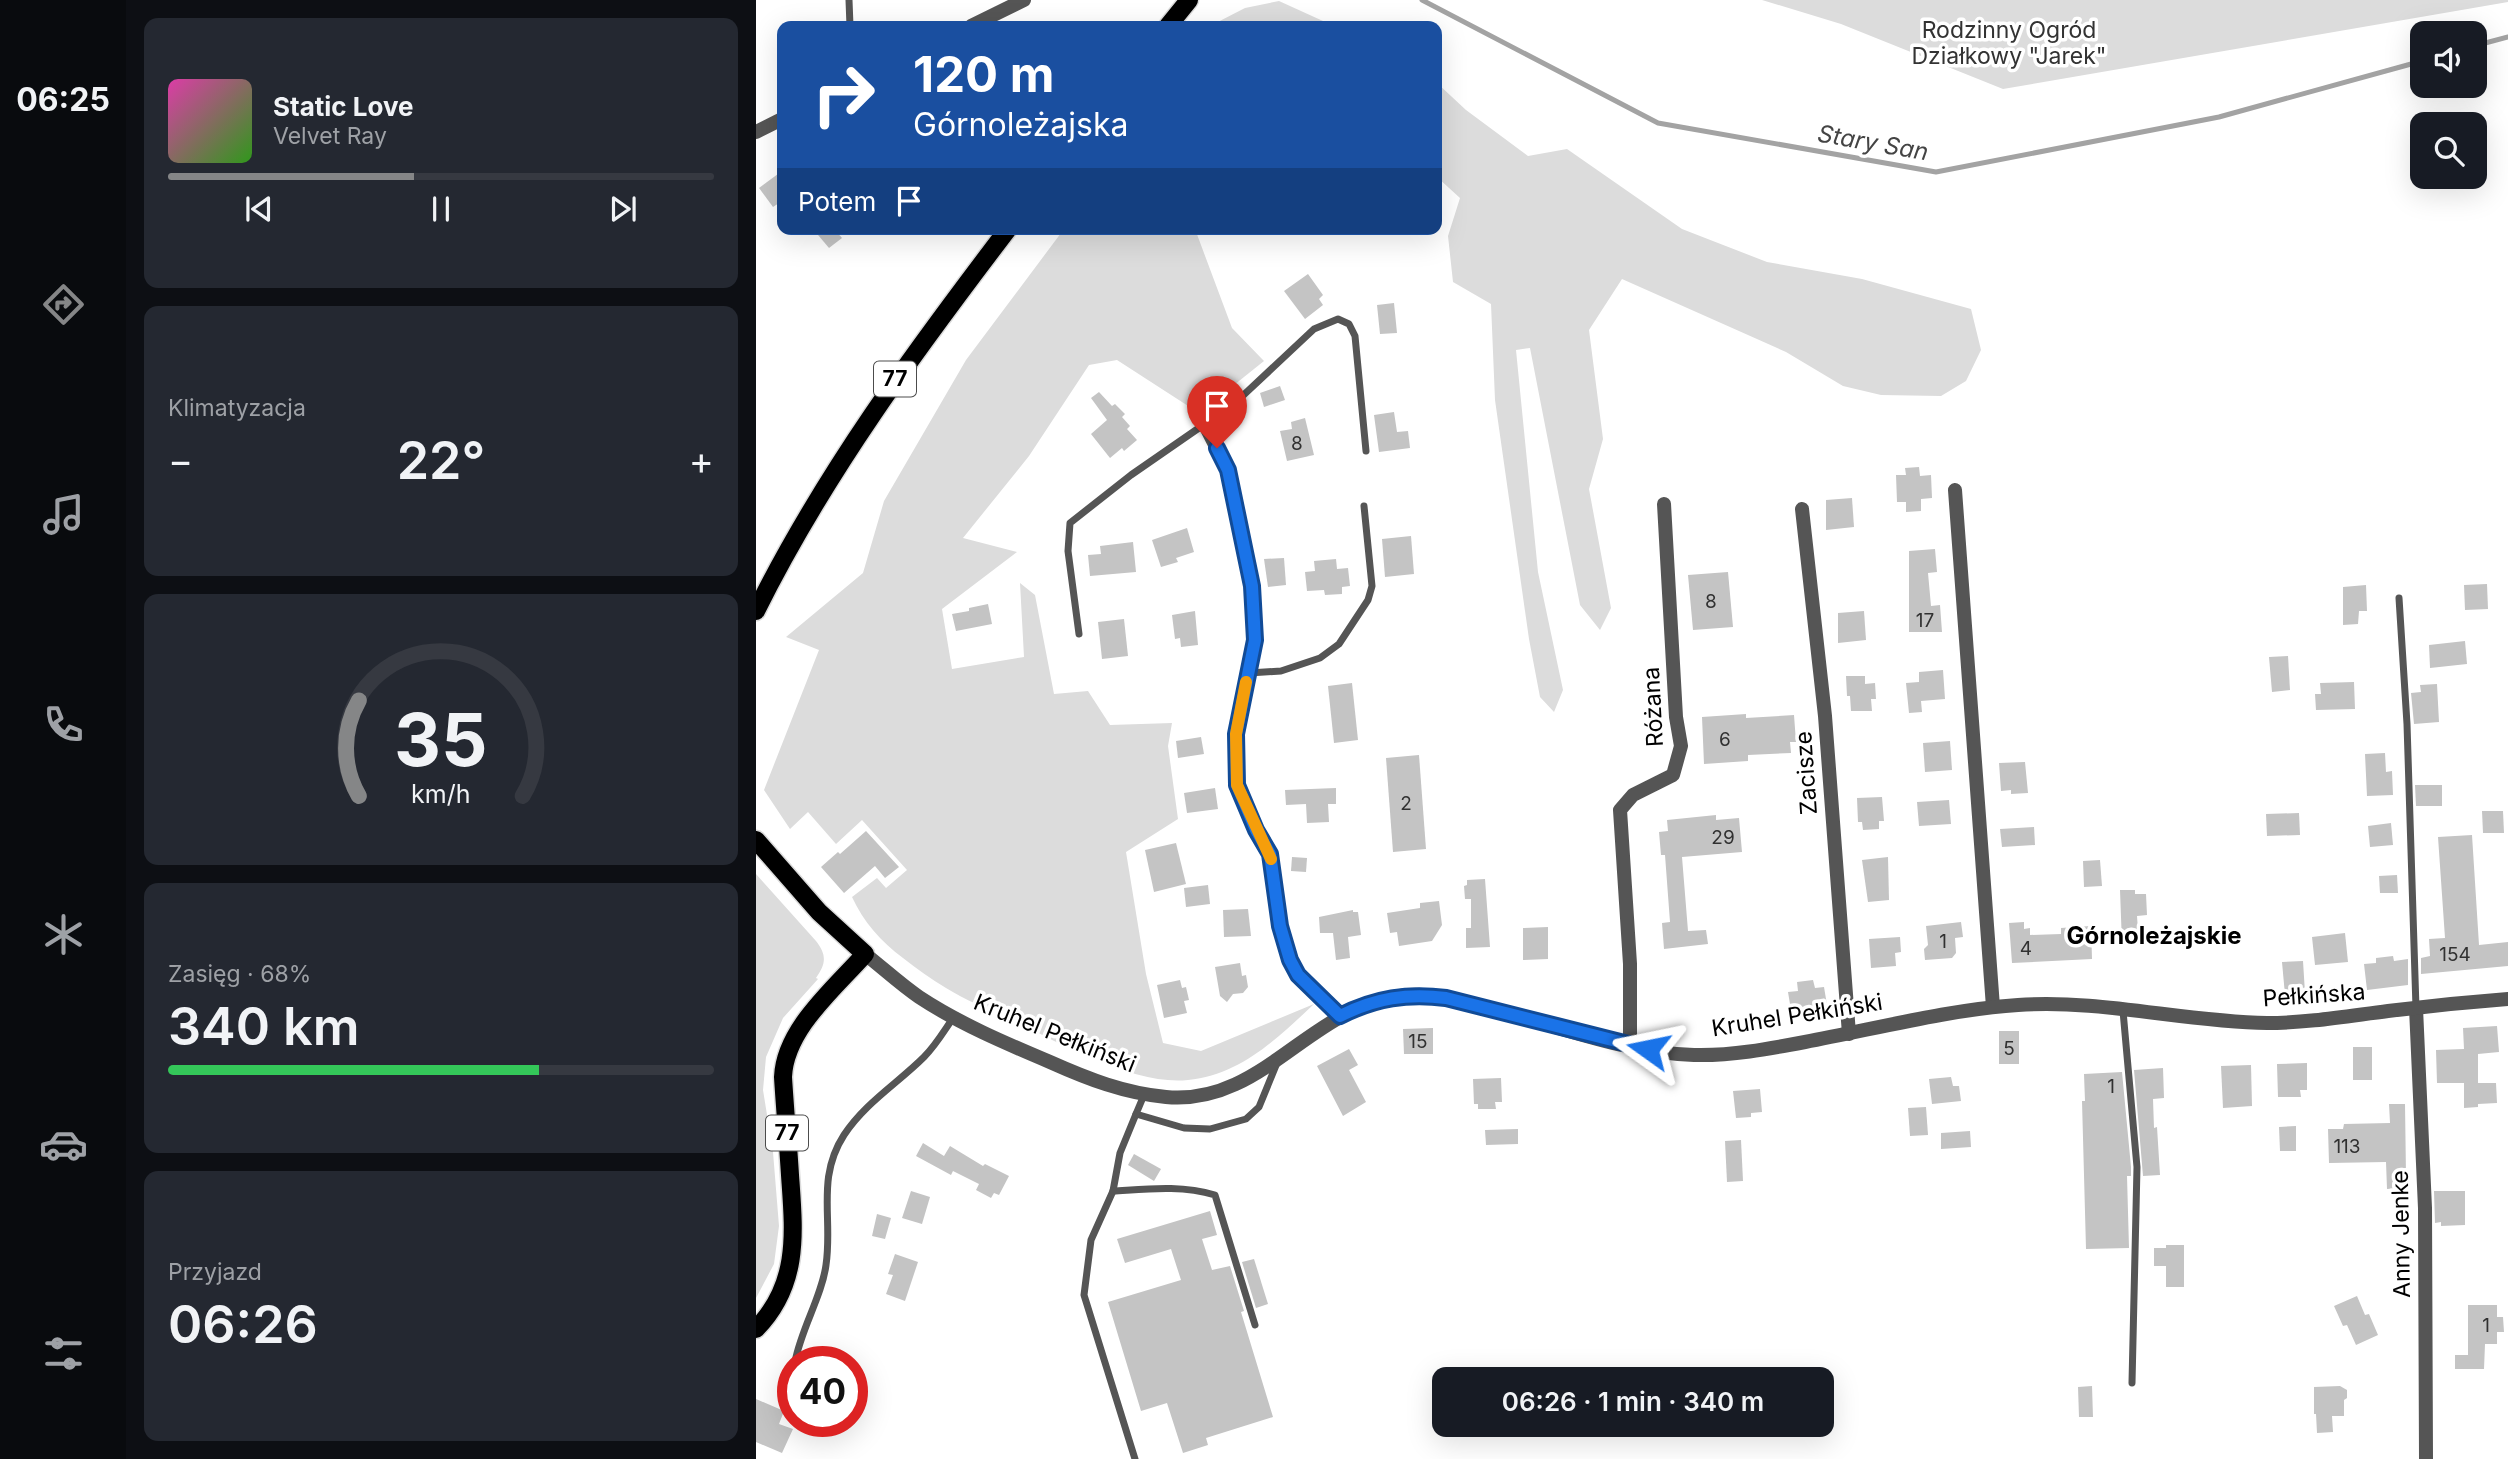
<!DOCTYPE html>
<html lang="pl">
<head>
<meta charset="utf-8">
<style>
  body { margin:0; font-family:Inter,sans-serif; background:#242831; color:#f1f3f6; height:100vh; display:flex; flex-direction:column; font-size:26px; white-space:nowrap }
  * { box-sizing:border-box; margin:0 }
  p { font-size:23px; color:#9ea1a6 }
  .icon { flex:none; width:38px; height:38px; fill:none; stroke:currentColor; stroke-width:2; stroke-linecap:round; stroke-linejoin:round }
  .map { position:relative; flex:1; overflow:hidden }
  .details { display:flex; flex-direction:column; gap:18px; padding:18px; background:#0d0f14; width:630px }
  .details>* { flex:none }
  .top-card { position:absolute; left:21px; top:21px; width:665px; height:214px; border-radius:14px; box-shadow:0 7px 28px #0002; background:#1a4fa0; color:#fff; overflow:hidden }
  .fabs { position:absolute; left:1654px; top:21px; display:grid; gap:14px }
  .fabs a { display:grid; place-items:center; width:77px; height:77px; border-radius:14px; background:#171b24; box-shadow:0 7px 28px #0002; font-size:35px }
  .speed { position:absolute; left:21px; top:1346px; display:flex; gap:14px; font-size:35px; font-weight:700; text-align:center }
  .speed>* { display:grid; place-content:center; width:91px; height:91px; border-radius:50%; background:#171b24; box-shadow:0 7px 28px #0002; line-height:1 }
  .speed .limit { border:10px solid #d22; background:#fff; color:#111 }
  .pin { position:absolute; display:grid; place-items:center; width:60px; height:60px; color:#fff; margin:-72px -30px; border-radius:50% 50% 50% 0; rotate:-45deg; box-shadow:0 0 7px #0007 }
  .pin .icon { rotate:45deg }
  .me { position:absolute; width:77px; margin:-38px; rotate:282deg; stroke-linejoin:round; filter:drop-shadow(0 0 5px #0008) }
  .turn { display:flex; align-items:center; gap:24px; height:147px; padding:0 21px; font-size:32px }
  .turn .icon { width:91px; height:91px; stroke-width:2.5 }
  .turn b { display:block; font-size:49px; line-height:60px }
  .then { display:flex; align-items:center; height:66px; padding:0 21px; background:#0003; gap:14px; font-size:26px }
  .big { font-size:52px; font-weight:600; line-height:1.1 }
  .details .card { flex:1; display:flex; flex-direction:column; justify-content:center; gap:10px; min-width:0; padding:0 24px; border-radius:14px; background:#242831 }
  .details .dial { align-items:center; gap:0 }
  .dial svg { height:182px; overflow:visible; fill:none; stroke:#363941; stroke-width:7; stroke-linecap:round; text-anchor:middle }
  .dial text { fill:#f1f3f6; stroke:none }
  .song { display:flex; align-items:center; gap:21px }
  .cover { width:84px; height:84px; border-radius:10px; background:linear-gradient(135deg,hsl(320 70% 55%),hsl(110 70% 35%)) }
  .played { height:7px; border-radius:4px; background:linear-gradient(90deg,#858687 45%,#363941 45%) }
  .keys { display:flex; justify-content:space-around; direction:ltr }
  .heat { display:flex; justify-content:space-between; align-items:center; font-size:38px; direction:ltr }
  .charge { height:10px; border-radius:5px; background:linear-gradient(90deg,#34c759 68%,#363941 0) }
  .trip { position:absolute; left:676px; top:1367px; width:402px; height:70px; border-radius:14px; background:#171b24; box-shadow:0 7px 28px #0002; font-weight:600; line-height:70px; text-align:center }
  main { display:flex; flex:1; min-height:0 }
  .dock { display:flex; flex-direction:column; width:126px; justify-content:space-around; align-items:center; background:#090b0e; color:#9ea1a6 }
  .dock .icon { width:49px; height:49px }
  .dock .on { color:#858687 }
  .dock b { font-size:32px; color:#f1f3f6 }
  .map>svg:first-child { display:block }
</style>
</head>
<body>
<main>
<nav class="dock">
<b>06:25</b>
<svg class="icon on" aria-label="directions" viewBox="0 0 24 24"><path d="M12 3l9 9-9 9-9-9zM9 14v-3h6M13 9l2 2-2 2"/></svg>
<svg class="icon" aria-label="music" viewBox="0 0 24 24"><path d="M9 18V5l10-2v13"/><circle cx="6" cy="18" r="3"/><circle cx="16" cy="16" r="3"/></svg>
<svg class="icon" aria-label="phone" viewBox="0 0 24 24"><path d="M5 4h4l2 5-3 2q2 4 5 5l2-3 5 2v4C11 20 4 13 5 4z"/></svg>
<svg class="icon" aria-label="climate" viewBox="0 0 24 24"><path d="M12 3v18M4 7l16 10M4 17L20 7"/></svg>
<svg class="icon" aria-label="car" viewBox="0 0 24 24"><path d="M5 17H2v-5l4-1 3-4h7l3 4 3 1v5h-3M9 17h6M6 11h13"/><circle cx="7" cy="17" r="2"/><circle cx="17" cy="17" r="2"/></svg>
<svg class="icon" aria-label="filters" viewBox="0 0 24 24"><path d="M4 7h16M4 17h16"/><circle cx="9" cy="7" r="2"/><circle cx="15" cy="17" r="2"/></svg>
</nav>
<section class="details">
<div class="card">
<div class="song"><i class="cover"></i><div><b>Static Love</b><p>Velvet Ray</p></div></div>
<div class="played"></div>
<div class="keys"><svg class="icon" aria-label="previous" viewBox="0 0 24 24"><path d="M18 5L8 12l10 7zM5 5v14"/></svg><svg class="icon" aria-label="pause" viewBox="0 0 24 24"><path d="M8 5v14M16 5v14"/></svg><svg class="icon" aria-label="next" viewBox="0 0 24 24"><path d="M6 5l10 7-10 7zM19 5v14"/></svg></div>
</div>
<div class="card"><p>Klimatyzacja</p>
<div class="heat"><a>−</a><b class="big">22°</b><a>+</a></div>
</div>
<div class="card dial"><svg viewBox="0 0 100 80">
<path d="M14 69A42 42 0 1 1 86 69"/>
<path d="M14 69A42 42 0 0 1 14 27" stroke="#858687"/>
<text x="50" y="56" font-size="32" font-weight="700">35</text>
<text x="50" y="72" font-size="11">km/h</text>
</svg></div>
<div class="card"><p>Zasięg · 68%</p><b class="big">340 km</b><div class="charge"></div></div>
<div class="card"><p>Przyjazd</p><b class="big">06:26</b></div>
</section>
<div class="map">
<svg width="1752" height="1459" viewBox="0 0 1752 1459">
  <rect width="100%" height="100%" fill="#fff"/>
  <g fill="#dcdcdc">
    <polygon points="1006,0 1752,0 1752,2 1247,89 1085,24"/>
    <polygon points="523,1 578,26 454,26 489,8"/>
    <polygon points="681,83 710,110 772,156 811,149 926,229 1011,262 1106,279 1215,309 1225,350 1210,381 1185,396 1125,395 1087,386 1030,352 866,279 833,330 847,439 833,489 855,608 844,630 824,605 774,348 760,350 782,572 807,690 798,712 784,697 773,639 739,400 735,304 697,282 692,236 704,198 681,177"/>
    <path d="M308,229H439L476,328L508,361L443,413L361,360L333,365L273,456L207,538L261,552L186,609L196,669L268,657L264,583L279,595L298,694L332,691L354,725L416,723L412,746L422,819L370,852L390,974L407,1043L445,1051L558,1004C522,1038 484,1075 432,1080C378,1086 301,1042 253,1018C232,1009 209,1000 190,988C175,979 160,968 147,958C125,942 107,921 96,897L121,878L130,888L151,870L106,820L80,844L52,812L34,829L8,790L63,650L30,637L107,573L128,501L210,360Z"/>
    <path d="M0,874L60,941C71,955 70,964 60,978L62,979L27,1018L10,1057L7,1090L17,1152L23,1226L18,1264L0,1298Z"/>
  </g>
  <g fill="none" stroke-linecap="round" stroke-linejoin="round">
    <g stroke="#a3a3a3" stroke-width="5">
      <polyline points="666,0 902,123 1180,172 1463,117 1666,61"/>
      <polyline points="1718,46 1752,37"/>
    </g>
  </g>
  <g fill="#c4c4c4">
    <polygon points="26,171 26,201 17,207 3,188"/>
    <polygon points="57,229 78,229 86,238 73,248"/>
    <polygon points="552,274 567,295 563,299 567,305 549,319 528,291"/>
    <polygon points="638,303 641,333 624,334 621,305"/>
    <polygon points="524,386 529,400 508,407 504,393"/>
    <polygon points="343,392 356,406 359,404 369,414 366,417 374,426 371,429 381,440 368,451 366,448 354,458 335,434 351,420 335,398"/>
    <polygon points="638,412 641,432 652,431 654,448 623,452 618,415"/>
    <polygon points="549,418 558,455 531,461 524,431 536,429 535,422"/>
    <polygon points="1163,467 1164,476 1175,475 1176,498 1165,499 1165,511 1150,512 1150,502 1141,502 1140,475 1150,475 1149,468"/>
    <polygon points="1096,498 1098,527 1070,530 1070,500"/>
    <polygon points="431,528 438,552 420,558 422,562 405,567 396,540"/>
    <polygon points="655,536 658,574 629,577 626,539"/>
    <polygon points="377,542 380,572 334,576 332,555 345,554 344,546"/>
    <polygon points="1179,549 1181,572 1172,573 1175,606 1184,605 1186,632 1153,632 1153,551"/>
    <polygon points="528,558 530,585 512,587 508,559"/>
    <polygon points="580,559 581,569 592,568 594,586 586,587 586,594 569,595 568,590 551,591 549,572 559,571 558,561"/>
    <polygon points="972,572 977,627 937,630 932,575"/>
    <polygon points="1731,584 1732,609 1709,610 1708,585"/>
    <polygon points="1610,585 1611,611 1603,611 1602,624 1587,625 1587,587"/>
    <polygon points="232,604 236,624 200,631 196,614 213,611 213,608"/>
    <polygon points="439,611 442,645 425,647 424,638 419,639 416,615"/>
    <polygon points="1108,611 1110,640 1082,643 1082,613"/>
    <polygon points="368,619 372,656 346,659 342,622"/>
    <polygon points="1709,641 1711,664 1674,668 1673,645"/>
    <polygon points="1532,656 1534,690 1516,692 1513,657"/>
    <polygon points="1187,670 1189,699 1165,701 1166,712 1153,713 1150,683 1163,682 1163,672"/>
    <polygon points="1090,676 1109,676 1109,684 1119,683 1120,699 1115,699 1116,711 1095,711 1094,696 1091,696"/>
    <polygon points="1598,682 1599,709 1560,710 1559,694 1565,694 1564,683"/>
    <polygon points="596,683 602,740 578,743 572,686"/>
    <polygon points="1681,684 1683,722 1658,724 1655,693 1665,692 1664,685"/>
    <polygon points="990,714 990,718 1038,715 1040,742 1034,742 1035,753 992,755 992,761 948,764 946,717"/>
    <polygon points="445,737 448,754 422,758 420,741"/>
    <polygon points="1194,741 1196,770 1169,772 1167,743"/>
    <polygon points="1629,753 1630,772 1636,771 1637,795 1611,796 1609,754"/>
    <polygon points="663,755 670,849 637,852 630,758"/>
    <polygon points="1269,762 1272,793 1255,794 1255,790 1245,791 1243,763"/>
    <polygon points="1659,785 1686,785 1686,806 1660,806"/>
    <polygon points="459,788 462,809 431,813 428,793"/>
    <polygon points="580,788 580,804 572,804 573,822 551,823 550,804 530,805 529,790"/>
    <polygon points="1126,797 1128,821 1123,821 1123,829 1107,830 1106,822 1102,822 1101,798"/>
    <polygon points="1193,800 1195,824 1163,826 1161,802"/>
    <polygon points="1726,811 1747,811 1748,833 1727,833"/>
    <polygon points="1543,813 1544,835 1511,836 1510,814"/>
    <polygon points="960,815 960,820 983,818 986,852 926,857 932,931 950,930 952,944 908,949 906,923 914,922 909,855 905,855 903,832 912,831 911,820"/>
    <polygon points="1635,823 1637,845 1614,847 1612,826"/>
    <polygon points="1278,827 1279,845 1246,847 1244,829"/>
    <polygon points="110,831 143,867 129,878 119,866 88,893 65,867 82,852 84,854"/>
    <polygon points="1716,835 1723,945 1752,942 1752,966 1665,974 1665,958 1674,956 1673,939 1689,938 1682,837"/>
    <polygon points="420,843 430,884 398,892 389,850"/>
    <polygon points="536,857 551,858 550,872 535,871"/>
    <polygon points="1132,857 1133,900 1112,902 1106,860"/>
    <polygon points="1344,860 1346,886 1328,887 1327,861"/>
    <polygon points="1641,875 1642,893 1624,893 1623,876"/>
    <polygon points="729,879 734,947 710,948 710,928 715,928 715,899 709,899 708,886 711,885 711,880"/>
    <polygon points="452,885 454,904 430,907 428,888"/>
    <polygon points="1364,890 1379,890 1379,894 1390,894 1391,915 1381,916 1383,944 1366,944"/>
    <polygon points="683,901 686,925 676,941 643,946 641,932 634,933 631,913 664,908 664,903"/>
    <polygon points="492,909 495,936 468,937 467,910"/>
    <polygon points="597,910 597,912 602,912 605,935 592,937 594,958 580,960 577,933 564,933 563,917"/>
    <polygon points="1205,922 1207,937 1199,938 1200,953 1196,958 1169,960 1168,949 1172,945 1170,926"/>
    <polygon points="1268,922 1268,929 1274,928 1274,935 1305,934 1305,928 1335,926 1336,959 1256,963 1253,923"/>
    <polygon points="792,927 792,959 767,960 767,928"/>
    <polygon points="1589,933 1592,962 1559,965 1556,937"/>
    <polygon points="1144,937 1145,952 1139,953 1140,966 1115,968 1113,939"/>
    <polygon points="1637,956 1638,961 1652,959 1652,985 1611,990 1608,964 1620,963 1620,958"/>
    <polygon points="1547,961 1549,993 1529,995 1526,962"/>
    <polygon points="484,963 486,976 490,975 492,987 487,993 477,994 471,1002 464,996 459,967"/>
    <polygon points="424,980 426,988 430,987 433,1000 428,1001 431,1013 408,1018 401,985"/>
    <polygon points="1057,980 1059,988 1068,987 1071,1005 1035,1010 1032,992 1042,991 1041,982"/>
    <polygon points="1741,1026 1743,1052 1722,1054 1722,1083 1740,1083 1741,1103 1722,1104 1722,1107 1708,1108 1708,1083 1681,1083 1680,1050 1708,1049 1707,1028"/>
    <polygon points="677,1028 677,1054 648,1054 647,1029"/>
    <rect x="1243" y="1031" width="20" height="33"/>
    <rect x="1597" y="1047" width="19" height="33"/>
    <polygon points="593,1049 602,1065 593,1070 610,1102 587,1116 561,1066"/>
    <polygon points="1551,1063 1551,1090 1544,1090 1545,1097 1522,1097 1521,1064"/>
    <polygon points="1495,1065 1496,1106 1467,1108 1465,1066"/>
    <polygon points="1407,1068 1408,1098 1397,1099 1398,1128 1401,1127 1404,1175 1387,1176 1378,1070"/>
    <polygon points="1366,1072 1375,1167 1375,1176 1371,1176 1373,1248 1330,1249 1326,1101 1329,1101 1328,1074"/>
    <polygon points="1195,1077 1197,1086 1203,1086 1205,1101 1176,1104 1173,1079"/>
    <polygon points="745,1078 746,1102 739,1102 740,1109 722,1109 722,1104 718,1104 717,1079"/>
    <polygon points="1004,1089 1006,1112 995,1113 995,1117 980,1118 977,1091"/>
    <polygon points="1633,1104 1649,1104 1650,1176 1645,1176 1645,1188 1631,1189 1630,1162 1573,1163 1572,1129 1587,1129 1588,1124 1634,1123"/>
    <polygon points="1170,1107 1172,1135 1154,1136 1152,1108"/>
    <polygon points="1540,1126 1540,1151 1524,1151 1523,1127"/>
    <polygon points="762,1129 762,1144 730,1145 729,1130"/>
    <polygon points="1214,1131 1215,1147 1185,1149 1185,1133"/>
    <polygon points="985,1140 987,1181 971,1182 969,1141"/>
    <polygon points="167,1143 188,1156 194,1146 227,1166 229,1164 253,1176 243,1195 238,1193 235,1198 220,1190 223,1184 197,1171 195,1175 160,1156"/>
    <polygon points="378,1154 405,1169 398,1181 372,1165"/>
    <polygon points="155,1191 174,1197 166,1224 146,1218"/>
    <polygon points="1678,1191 1709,1191 1709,1225 1685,1226 1685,1222 1679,1223"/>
    <polygon points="454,1211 461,1235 446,1239 456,1270 474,1266 488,1311 485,1312 517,1417 450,1438 452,1445 427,1453 411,1403 385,1411 352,1302 425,1280 415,1249 369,1263 361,1239"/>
    <polygon points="121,1214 135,1218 129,1239 116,1236"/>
    <polygon points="1410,1245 1428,1245 1428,1287 1410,1287 1410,1266 1398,1266 1398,1248 1410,1248"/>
    <polygon points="139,1254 162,1262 149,1301 130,1294 137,1275 132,1274"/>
    <polygon points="498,1259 512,1304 500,1308 486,1262"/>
    <polygon points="1601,1296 1609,1315 1613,1314 1622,1335 1600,1345 1591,1325 1587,1326 1578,1306"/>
    <polygon points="1712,1305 1741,1305 1741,1317 1747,1317 1748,1332 1741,1332 1741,1344 1729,1344 1728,1369 1699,1369 1699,1355 1712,1355"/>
    <polygon points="1336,1386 1337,1417 1323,1417 1322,1387"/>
    <polygon points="1584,1386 1591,1390 1591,1398 1588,1400 1588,1416 1576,1416 1577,1432 1561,1433 1560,1414 1558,1414 1558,1387"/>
    <polygon points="0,1399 28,1411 23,1424 37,1429 26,1453 0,1442"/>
  </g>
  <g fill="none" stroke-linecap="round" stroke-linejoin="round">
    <defs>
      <g id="primary">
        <polyline points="412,26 433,0"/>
        <path d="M0,611C68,474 159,351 252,229"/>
        <path d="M0,840L63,912L109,954C78,989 29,1029 27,1077C29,1110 32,1142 34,1175C38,1232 44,1284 0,1329"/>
      </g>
    </defs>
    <use href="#primary" stroke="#dbdbdb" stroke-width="21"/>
    <g stroke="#555" stroke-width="7">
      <polyline points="93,0 94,26"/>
      <polyline points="1643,598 1651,724 1660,1008"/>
      <polyline points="323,634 312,551 314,523 375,475 479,403 558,329 582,319 593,324 599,336 610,451"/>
      <polyline points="493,673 525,671 564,658 583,644 612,600 616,586 608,506"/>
      <polyline points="1367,1011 1381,1167 1376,1383"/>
      <polyline points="388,1095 380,1114 428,1128 454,1129 490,1119 503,1107 521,1063"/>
      <path d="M357,1191C392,1189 425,1185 459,1195L499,1325"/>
      <path d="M39,1362C45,1329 66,1296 70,1265C77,1219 60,1178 88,1135C109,1103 142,1083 168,1057C180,1045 188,1031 197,1018"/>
      <polyline points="379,1459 328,1295 335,1240 357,1191 364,1153 380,1114"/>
    </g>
    <g stroke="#555" stroke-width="14">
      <polyline points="215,26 268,0"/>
      <polyline points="0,132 26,119"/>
      <polyline points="449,425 472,470 496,586 499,640 480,734 481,785 500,830 514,854 524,926 534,960 542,975 584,1015"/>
      <polyline points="1199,490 1237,1007"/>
      <polyline points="1046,509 1069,716 1093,1034"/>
      <polyline points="1660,1008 1669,1208 1670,1459"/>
      <polyline points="874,1045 874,964 864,810 877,795 917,775 925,746 920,717 908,504"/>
    </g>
    <path stroke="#555" stroke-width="14" d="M109,954C127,968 144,984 163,997C204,1024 249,1043 294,1062C332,1079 368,1093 410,1097C508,1106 555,1003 651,995C683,993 714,1003 744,1011C807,1028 872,1053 938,1055C975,1056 1012,1049 1049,1042C1119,1029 1190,1010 1262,1005C1345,999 1428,1022 1511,1023C1552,1023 1592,1016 1632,1011C1672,1006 1712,1002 1752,999"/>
    <use href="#primary" stroke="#000" stroke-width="18"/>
  </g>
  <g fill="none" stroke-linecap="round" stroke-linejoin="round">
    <defs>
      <path id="route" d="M461,448L472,470L496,586L499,640L480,734L481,785L500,830L514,854L524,926L534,960L542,975L584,1016C619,998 652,993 690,998L892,1049"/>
    </defs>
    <use href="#route" stroke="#114b97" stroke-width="18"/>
    <use href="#route" stroke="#1a73e8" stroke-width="12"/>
    <polyline stroke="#f59e0b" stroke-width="12" points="490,682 480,734 481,785 515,859"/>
  </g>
  <g text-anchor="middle" stroke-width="7" stroke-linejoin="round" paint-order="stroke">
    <g font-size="19" fill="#313131">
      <text x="541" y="450">8</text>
      <text x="955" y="608">8</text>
      <text x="1169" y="627">17</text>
      <text x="969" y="746">6</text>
      <text x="650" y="810">2</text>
      <text x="967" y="844">29</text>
      <text x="1187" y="948">1</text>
      <text x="1270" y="955">4</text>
      <text x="1699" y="961">154</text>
      <text x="662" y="1048">15</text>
      <text x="1253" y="1055">5</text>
      <text x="1355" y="1093">1</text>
      <text x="1591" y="1153">113</text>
      <text x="1730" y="1332">1</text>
    </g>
    <g fill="#fff" stroke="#4c4c4c" stroke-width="2">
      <rect x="118" y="361.5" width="42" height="35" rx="5"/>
      <rect x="10" y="1115.5" width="42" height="35" rx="5"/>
    </g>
    <g font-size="21" font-weight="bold" fill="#000">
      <text x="139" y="386">77</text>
      <text x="31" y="1140">77</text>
    </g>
    <g font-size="23" fill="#333" stroke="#fff">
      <text x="1253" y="38">Rodzinny Ogród<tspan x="1253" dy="26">Działkowy "Jarek"</tspan></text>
    </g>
    <g font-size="23" fill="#000" stroke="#fff">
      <text transform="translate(897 707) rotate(-93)" y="8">Różana</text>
      <text transform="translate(1050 773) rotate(-94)" y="8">Zacisze</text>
      <text transform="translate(1558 995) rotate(-4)" y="8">Pełkińska</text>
      <text transform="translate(1041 1015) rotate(-9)" y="8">Kruhel Pełkiński</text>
      <text transform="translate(299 1033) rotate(22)" y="8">Kruhel Pełkiński</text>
      <text transform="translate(1645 1234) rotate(-91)" y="8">Anny Jenke</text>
    </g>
    <g font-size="24" font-style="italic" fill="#444" stroke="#fff">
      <text transform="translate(1117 143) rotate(10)" y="8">Stary San</text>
    </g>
    <g font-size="24" font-weight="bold" fill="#000" stroke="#fff">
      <text x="1398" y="944">Górnoleżajskie</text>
    </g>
  </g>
</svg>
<div class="fabs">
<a><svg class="icon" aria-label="sound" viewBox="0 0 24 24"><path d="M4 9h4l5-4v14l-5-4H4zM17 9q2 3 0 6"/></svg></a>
<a><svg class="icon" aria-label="search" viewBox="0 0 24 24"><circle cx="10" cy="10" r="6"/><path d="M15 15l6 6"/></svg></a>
</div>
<div class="speed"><div class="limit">40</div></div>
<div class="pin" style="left:461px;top:448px;background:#d93025"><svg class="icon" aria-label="arrive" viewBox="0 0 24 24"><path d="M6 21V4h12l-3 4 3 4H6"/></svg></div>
<svg class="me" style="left:892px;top:1049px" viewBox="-20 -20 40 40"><path d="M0-17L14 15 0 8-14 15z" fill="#1a73e8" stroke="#fff" stroke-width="4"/></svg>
<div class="trip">06:26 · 1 min · 340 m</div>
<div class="top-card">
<div class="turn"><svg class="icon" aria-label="right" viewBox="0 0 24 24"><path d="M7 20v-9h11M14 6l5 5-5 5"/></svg><div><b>120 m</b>Górnoleżajska</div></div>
<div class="then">Potem<svg class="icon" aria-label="arrive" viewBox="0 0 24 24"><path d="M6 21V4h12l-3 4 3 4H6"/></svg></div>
</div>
</div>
</main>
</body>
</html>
